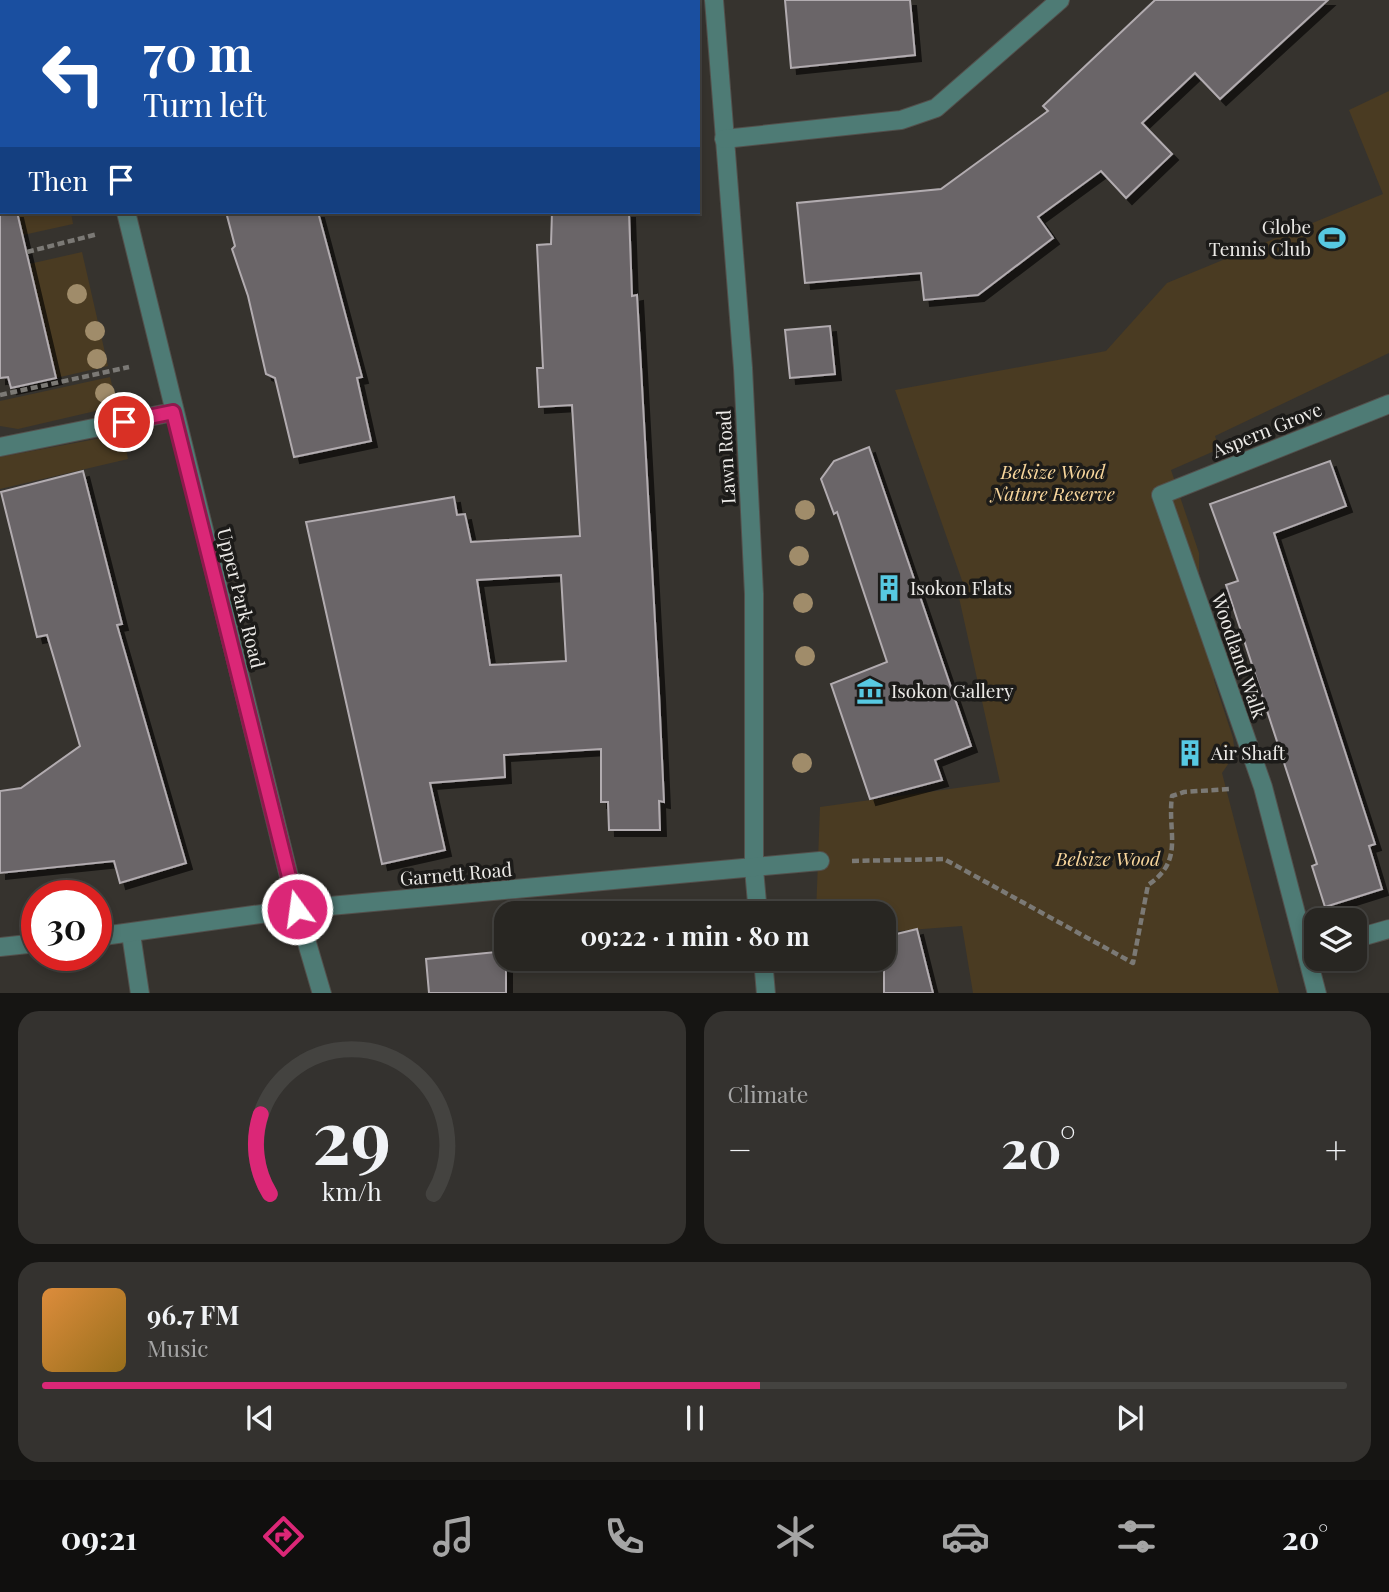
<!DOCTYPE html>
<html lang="en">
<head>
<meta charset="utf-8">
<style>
  body { margin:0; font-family:"Playfair Display",serif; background:#34322f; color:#f1f3f6; height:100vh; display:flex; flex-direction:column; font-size:26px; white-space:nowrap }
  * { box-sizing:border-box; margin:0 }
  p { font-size:23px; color:#a5a5a5 }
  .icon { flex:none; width:38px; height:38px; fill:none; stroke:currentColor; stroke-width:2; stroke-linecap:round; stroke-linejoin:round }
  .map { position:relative; height:993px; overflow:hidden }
  .drawer { display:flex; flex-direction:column; gap:18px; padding:18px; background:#161513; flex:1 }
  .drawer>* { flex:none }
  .hud { position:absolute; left:0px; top:0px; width:700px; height:214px; box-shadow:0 4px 10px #0003,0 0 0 2px #444340; background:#1a4fa0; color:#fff; overflow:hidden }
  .tools { position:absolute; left:1304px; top:908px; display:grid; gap:14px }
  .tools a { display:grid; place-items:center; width:63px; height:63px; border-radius:14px; background:#282622; box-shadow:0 4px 10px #0003,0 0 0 2px #444340; font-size:35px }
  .speed { position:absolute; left:21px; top:880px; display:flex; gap:14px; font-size:35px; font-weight:700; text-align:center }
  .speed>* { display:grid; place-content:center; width:91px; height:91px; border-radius:50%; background:#282622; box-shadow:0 4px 10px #0003,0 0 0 2px #444340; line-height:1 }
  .speed .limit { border:10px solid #d22; background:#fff; color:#111 }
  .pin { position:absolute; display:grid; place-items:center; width:60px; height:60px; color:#fff; margin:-30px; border:4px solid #fff; border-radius:50%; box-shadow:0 2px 7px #0007 }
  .me { position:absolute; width:77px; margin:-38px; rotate:346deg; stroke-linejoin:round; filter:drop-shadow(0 0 5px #0008) }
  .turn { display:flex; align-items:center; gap:24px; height:147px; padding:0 28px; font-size:32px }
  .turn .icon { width:91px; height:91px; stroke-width:2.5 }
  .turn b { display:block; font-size:49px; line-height:60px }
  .then { display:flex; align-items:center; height:66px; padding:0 28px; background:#0003; gap:14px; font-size:26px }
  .big { font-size:52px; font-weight:700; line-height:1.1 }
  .drawer .card { flex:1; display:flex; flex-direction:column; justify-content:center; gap:10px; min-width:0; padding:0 24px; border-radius:21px; background:#34322f }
  .drawer .dial { align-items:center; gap:0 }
  .dial svg { height:182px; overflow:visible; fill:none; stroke:#444340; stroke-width:7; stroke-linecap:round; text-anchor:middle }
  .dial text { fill:#f1f3f6; stroke:none }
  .song { display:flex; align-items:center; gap:21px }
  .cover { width:84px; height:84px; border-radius:10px; background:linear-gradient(135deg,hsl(30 70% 55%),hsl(40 70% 35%)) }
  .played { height:7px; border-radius:4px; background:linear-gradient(90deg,#db2777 55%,#444340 55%) }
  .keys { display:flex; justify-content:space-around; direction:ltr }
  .heat { display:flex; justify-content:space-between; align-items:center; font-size:38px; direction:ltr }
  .drawer .tiles { flex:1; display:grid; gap:18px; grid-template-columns:1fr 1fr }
  .card:last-child { grid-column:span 2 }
  .trip { position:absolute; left:494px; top:901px; width:402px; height:70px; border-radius:21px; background:#282622; box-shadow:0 4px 10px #0003,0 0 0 2px #444340; font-weight:700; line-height:70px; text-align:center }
  .menu { display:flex; height:112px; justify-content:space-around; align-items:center; background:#100f0e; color:#a5a5a5 }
  .menu .icon { width:49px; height:49px }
  .menu .selected { color:#db2777 }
  .menu b { font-size:32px; color:#f1f3f6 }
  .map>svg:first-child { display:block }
</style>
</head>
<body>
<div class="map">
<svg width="1389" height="994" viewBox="0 0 1389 994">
  <defs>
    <filter id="shadow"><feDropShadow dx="6" dy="6" stdDeviation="0" flood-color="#0009"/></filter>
  </defs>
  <rect width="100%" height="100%" fill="#36332e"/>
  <g fill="#4a3b22">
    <polygon points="0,0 21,2 2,2 0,106"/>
    <polygon points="1389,91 1389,353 1215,436 1219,449 1171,470 1199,553 1199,602 1216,654 1214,680 1233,738 1235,754 1222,773 1279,993 973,993 962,926 884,932 884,914 816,914 820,807 1000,782 958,593 965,589 895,390 1106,351 1167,283 1383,194 1349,110"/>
    <polygon points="18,212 71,212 73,224 23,235"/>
    <polygon points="82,252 108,366 56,378 29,264"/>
    <polygon points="110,377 117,406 18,429 0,426 0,401"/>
    <polygon points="123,434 128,459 0,489 0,457"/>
  </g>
  <g fill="#6b6568" stroke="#b2acb0" stroke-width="2" fill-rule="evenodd" filter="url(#shadow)">
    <polygon points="785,0 910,0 915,55 791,68"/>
    <polygon points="1155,0 1328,0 1220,99 1195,73 1142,123 1172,154 1126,198 1101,171 1038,217 1053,238 978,295 924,300 921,273 805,283 797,203 941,189 1048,111 1043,106"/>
    <polygon points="0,204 2,212 17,212 56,378 11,388 8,377 0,378"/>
    <polygon points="226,212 318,212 362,377 357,378 371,441 294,457 275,378 266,374 248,296 232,249 235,246"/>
    <path d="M552,212H629L632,296L637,295L659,694L664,802L659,801L660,830H609L608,802H601V749L504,755L505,777L430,783L445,850L382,864L306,522L454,497L457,515L465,514L471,542L580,536L572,405L539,407L537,368H543L537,245L551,244ZM561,575L566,661L490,665L477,580Z"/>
    <polygon points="830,326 835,374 790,378 785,330"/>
    <polygon points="869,447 971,746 935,760 942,780 870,799 831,684 887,662 837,512 834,514 821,479 834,461"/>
    <polygon points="1330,461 1346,506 1274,533 1375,844 1369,846 1382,889 1325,907 1312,866 1317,864 1226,585 1238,581 1210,504"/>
    <polygon points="83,471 122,624 117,625 186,863 120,883 114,861 0,873 0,791 21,788 80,746 47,635 37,637 1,492"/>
    <polygon points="917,929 933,993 884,993 884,937"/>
    <polygon points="506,951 506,993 429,993 426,959"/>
  </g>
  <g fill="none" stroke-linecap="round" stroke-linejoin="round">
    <defs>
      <g id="minor">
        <polyline points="81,0 82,2"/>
        <polyline points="714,0 743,368 754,594 754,869 758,914"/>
        <polyline points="724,139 901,120 936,108 1060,0"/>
        <polyline points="126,212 297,909 322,994"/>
        <polyline points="0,447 173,412"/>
        <polyline points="131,934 140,994"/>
        <polyline points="96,937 297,909 820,861"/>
        <polyline points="1354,939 1389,929"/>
        <polyline points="0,947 37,943"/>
        <polyline points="763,959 766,994"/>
        <polyline points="1317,994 1263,787 1161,495 1389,404"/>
      </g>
    </defs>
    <use href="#minor" stroke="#53504c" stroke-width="20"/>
    <g stroke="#7b7975" stroke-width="4.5" stroke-dasharray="7 3.5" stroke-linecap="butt">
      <polyline points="0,119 2,119"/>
      <polyline points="27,252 98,234"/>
      <polyline points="0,395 129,367"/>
      <path d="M852,861L944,859L1133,963L1148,885C1185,860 1167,833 1172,796L1184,792L1229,789"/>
    </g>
    <use href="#minor" stroke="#4e7b75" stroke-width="18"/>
  </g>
  <g fill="#a08c6a">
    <circle cx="77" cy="294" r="10"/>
    <circle cx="95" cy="331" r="10"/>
    <circle cx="97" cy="359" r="10"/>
    <circle cx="105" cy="393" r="10"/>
    <circle cx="805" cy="510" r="10"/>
    <circle cx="799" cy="556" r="10"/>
    <circle cx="803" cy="603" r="10"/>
    <circle cx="805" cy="656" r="10"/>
    <circle cx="802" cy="763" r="10"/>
  </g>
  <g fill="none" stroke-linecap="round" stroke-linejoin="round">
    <defs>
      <polyline id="route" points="124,422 173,412 297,909"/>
    </defs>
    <use href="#route" stroke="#8e194d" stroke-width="18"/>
    <use href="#route" stroke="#db2777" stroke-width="12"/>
  </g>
  <defs>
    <symbol id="stadium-bare" viewBox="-9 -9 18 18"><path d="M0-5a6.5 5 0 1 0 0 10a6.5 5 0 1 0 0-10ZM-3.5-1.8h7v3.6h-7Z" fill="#57c9e2" stroke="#1c1b19" stroke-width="2.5" paint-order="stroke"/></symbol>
    <symbol id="building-bare" viewBox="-9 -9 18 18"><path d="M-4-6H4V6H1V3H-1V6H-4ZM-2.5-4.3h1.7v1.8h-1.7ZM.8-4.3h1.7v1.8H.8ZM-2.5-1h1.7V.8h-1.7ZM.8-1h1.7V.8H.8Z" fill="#57c9e2" stroke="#1c1b19" stroke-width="2.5" paint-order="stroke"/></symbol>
    <symbol id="museum-bare" viewBox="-9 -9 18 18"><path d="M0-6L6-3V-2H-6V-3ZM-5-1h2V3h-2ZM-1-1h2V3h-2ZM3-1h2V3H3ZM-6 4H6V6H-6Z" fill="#57c9e2" stroke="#1c1b19" stroke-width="2.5" paint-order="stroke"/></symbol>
  </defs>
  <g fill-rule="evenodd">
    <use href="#stadium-bare" x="1313" y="219" width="38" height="38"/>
    <use href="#building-bare" x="870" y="569" width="38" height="38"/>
    <use href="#museum-bare" x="851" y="672" width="38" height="38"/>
    <use href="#building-bare" x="1171" y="734" width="38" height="38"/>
  </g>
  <g text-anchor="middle" stroke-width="7" stroke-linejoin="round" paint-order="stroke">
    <g font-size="19" fill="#eceae7" stroke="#1c1b19" text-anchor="start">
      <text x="1311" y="234" text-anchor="end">Globe<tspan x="1311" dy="22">Tennis Club</tspan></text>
      <text x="910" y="595">Isokon Flats</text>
      <text x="891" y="698">Isokon Gallery</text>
      <text x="1211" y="760">Air Shaft</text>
    </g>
    <g font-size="19" fill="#eceae7" stroke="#1c1b19">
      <text transform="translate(1267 430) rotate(-22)" y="7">Aspern Grove</text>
      <text transform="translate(726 457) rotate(-93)" y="7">Lawn Road</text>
      <text transform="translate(241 598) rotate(76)" y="7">Upper Park Road</text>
      <text transform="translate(1239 656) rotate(71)" y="7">Woodland Walk</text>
      <text transform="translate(456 874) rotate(-5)" y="7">Garnett Road</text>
    </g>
    <g font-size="19" font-style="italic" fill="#f7d59b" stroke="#1c1b19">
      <text x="1053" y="479">Belsize Wood<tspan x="1053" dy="22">Nature Reserve</tspan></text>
      <text x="1108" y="866">Belsize Wood</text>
    </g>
  </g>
</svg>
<div class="tools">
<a><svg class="icon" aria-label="layers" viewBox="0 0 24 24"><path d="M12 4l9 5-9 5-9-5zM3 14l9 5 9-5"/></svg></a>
</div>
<div class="speed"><div class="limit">30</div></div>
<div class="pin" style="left:124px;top:422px;background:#d93025"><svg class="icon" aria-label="arrive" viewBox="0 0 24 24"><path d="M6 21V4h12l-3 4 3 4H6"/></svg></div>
<svg class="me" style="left:297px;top:909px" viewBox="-20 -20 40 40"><circle r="17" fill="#db2777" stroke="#fff" stroke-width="3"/><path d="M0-11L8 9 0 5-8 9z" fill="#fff"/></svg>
<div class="trip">09:22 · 1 min · 80 m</div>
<div class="hud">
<div class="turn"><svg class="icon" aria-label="left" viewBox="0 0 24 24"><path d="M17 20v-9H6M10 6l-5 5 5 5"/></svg><div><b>70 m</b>Turn left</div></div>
<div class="then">Then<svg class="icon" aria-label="arrive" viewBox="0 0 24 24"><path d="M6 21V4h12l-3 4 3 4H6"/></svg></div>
</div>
</div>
<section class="drawer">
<div class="tiles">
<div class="card dial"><svg viewBox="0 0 100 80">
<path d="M14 69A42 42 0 1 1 86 69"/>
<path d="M14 69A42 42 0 0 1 10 34" stroke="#db2777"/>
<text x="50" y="56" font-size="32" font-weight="700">29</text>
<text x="50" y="72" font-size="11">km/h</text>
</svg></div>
<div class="card"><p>Climate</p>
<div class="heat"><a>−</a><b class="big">20°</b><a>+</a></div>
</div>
<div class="card">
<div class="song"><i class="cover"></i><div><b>96.7 FM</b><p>Music</p></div></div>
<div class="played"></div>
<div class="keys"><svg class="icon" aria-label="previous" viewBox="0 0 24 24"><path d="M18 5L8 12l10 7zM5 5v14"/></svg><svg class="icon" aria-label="pause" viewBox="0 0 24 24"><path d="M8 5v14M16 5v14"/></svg><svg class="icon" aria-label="next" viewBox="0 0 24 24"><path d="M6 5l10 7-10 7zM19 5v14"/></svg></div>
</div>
</div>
</section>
<nav class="menu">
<b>09:21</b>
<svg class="icon selected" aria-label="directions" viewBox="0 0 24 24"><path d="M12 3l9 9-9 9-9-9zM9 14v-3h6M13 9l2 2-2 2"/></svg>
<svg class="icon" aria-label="music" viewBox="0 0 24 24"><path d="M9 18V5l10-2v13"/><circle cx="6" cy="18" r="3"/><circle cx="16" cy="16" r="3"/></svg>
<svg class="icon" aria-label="phone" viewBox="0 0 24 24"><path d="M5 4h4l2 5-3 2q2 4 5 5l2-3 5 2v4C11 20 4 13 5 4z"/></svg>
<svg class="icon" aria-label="climate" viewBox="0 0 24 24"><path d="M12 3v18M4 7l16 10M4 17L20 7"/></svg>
<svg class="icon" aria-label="car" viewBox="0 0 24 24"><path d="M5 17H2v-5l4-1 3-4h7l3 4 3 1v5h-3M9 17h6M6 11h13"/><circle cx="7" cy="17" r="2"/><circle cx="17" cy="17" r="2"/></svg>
<svg class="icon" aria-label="filters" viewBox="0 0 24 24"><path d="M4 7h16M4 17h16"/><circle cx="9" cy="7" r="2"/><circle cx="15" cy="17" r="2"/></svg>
<b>20°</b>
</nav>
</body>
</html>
